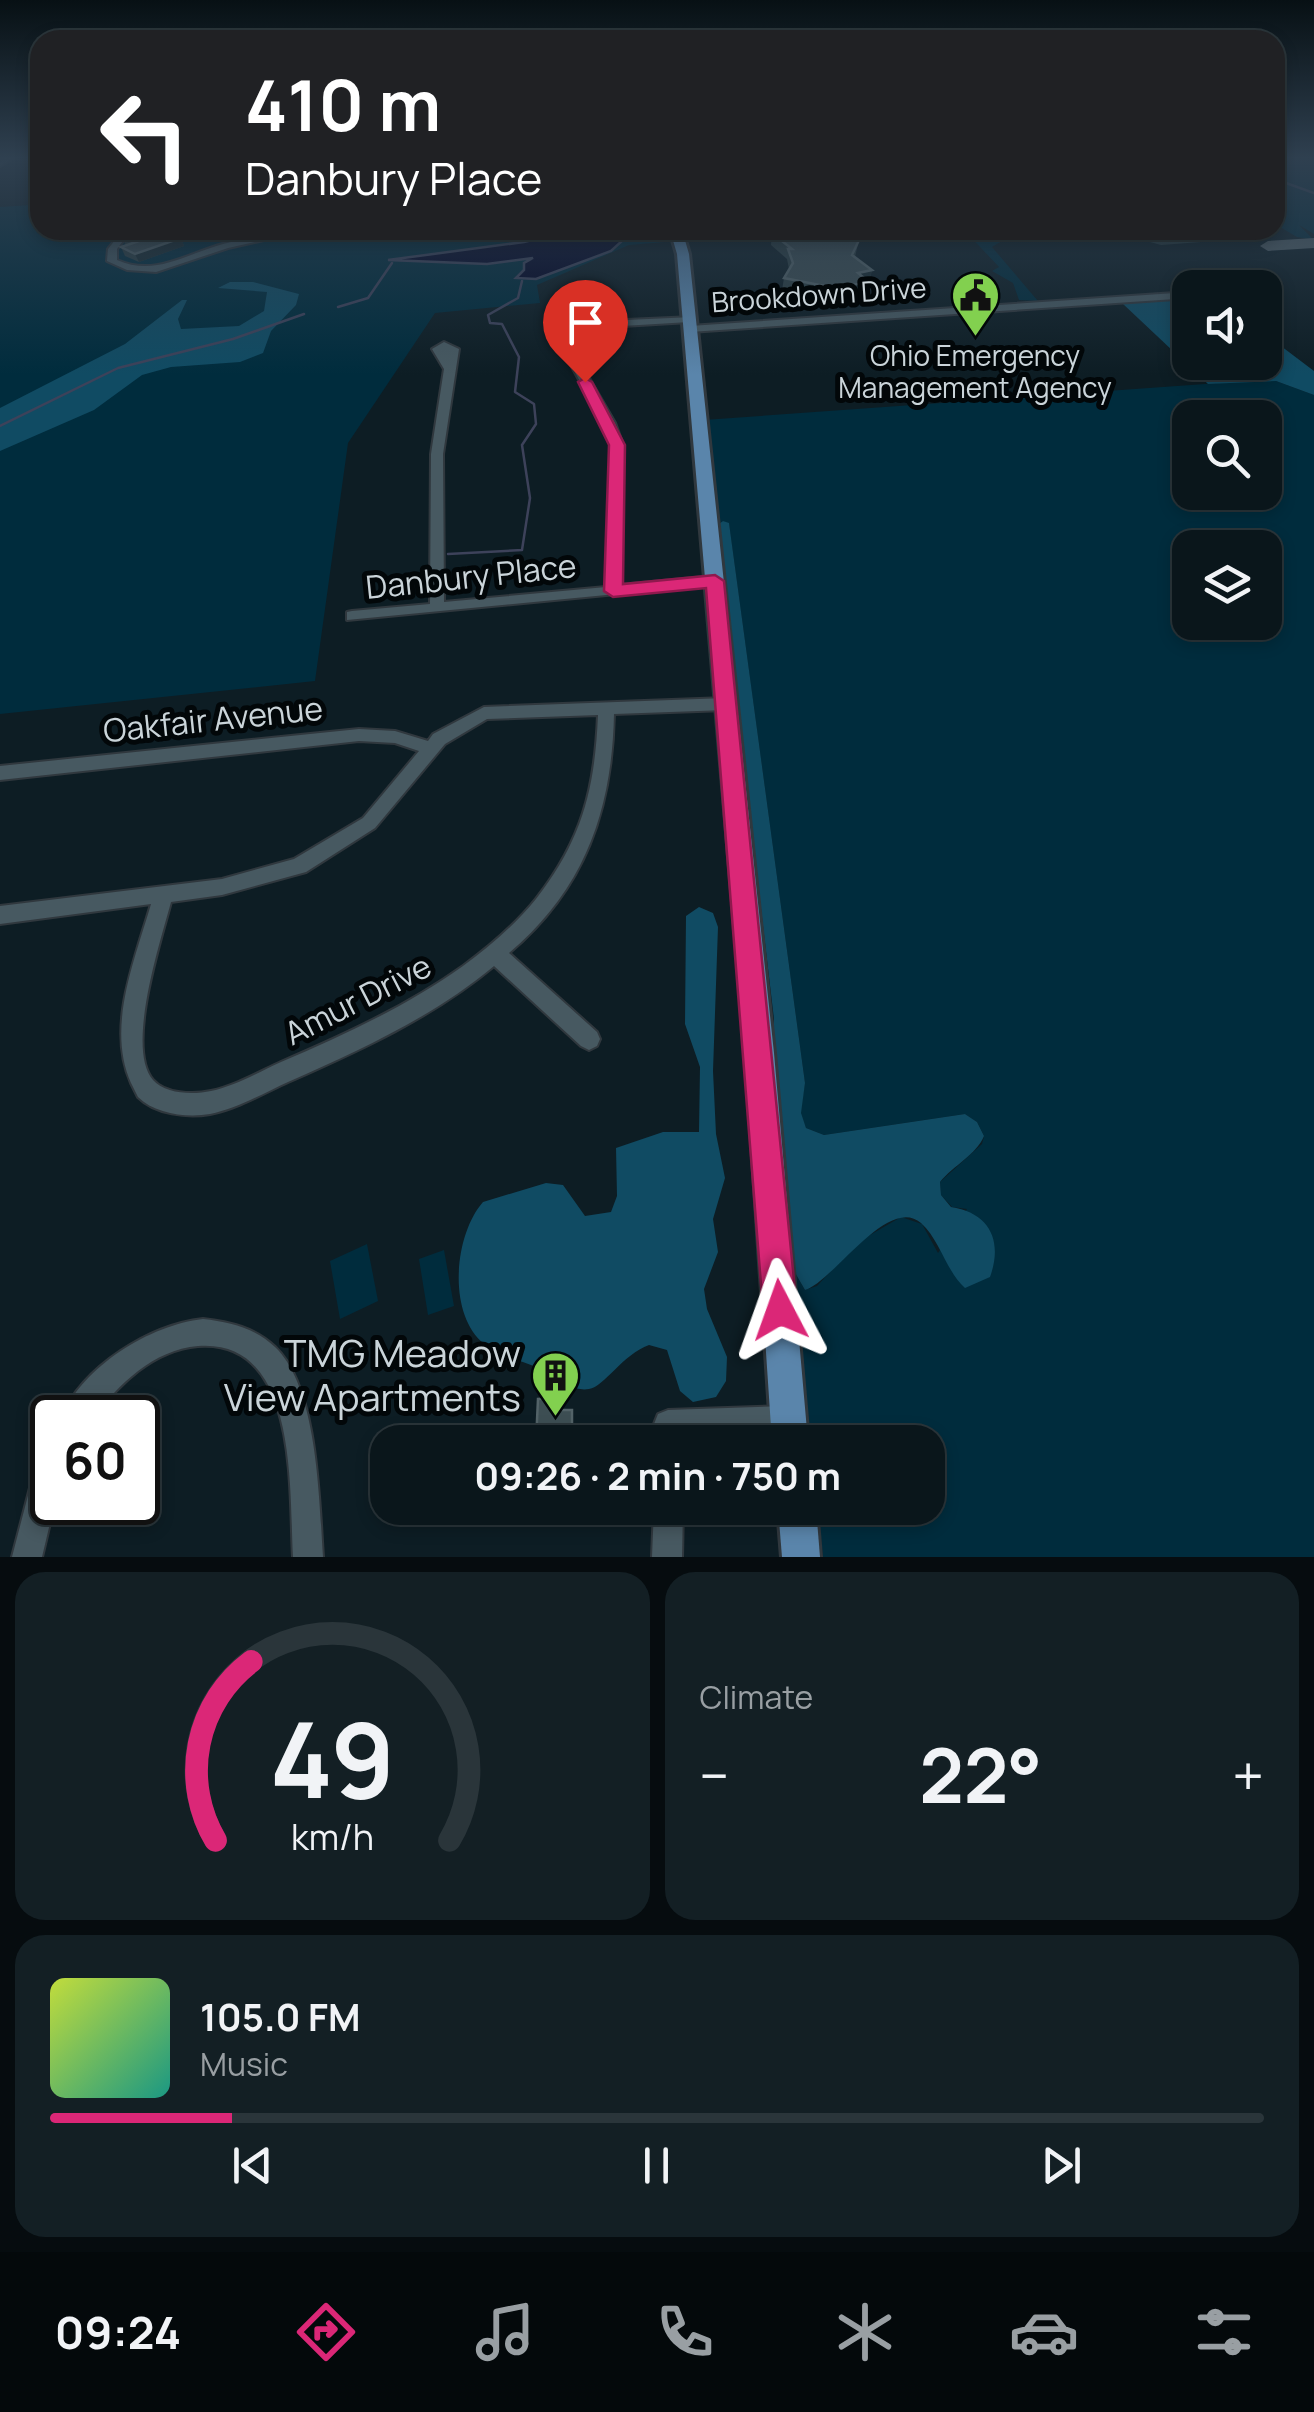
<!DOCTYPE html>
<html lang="en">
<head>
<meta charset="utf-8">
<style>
  body { margin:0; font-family:Manrope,sans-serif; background:#131f24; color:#f1f3f6; height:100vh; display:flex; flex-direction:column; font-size:38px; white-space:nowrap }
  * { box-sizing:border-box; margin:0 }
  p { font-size:32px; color:#999fa3 }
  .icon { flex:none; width:55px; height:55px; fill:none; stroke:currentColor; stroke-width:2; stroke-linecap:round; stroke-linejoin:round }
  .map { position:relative; height:1557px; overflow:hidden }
  .side { display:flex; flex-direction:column; gap:15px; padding:15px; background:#060c0f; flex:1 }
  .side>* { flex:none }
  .banner { position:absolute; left:30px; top:30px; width:1255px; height:210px; border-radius:30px; box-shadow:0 5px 15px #0003,0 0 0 2px #2a353a; background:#202124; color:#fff; overflow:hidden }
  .controls { position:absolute; left:1172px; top:270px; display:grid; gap:20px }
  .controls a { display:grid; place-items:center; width:110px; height:110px; border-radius:20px; background:#0a161b; box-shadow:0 5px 15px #0003,0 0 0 2px #2a353a; font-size:50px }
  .speed { position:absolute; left:30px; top:1395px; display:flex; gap:20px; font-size:50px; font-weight:700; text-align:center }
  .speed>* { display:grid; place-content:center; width:130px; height:130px; border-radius:50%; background:#0a161b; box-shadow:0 5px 15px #0003,0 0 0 2px #2a353a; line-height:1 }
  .speed .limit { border:5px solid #111; border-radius:15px; background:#fff; color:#111 }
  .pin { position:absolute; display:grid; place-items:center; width:85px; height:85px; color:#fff; margin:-102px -42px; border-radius:50% 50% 50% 0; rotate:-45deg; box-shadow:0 0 10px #0007 }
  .pin .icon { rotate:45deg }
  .me { position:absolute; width:110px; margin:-55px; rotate:356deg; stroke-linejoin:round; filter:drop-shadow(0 0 8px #0008) }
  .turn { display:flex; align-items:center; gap:35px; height:210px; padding:0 50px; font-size:45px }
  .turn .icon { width:130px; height:130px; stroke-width:2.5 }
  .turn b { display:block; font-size:70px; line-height:85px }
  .big { font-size:75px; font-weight:700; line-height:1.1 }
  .side .tile { flex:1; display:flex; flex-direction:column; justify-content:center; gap:15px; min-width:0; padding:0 35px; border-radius:30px; background:#131f24 }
  .side .dial { align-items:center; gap:0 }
  .dial svg { height:260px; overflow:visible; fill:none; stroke:#2a353a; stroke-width:7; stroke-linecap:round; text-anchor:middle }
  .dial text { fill:#f1f3f6; stroke:none }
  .song { display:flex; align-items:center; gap:30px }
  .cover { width:120px; height:120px; border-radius:15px; background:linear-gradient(135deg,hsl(70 70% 55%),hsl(170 70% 35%)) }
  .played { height:10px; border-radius:5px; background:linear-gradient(90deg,#db2777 15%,#2a353a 15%) }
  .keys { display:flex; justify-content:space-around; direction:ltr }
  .heat { display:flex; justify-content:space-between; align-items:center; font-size:55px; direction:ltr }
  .side .tiles { flex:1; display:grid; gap:15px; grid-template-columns:1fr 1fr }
  .tile:last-child { grid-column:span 2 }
  .trip { position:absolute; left:370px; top:1425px; width:575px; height:100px; border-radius:30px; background:#0a161b; box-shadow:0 5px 15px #0003,0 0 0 2px #2a353a; font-weight:700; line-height:100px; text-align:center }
  .dock { display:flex; height:160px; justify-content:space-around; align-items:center; background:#04090b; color:#999fa3 }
  .dock .icon { width:70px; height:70px }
  .dock .active { color:#db2777 }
  .dock b { font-size:45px; color:#f1f3f6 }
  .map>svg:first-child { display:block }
</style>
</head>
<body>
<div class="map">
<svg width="1314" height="1557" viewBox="0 0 1314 1557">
  <rect width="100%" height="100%" fill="#0d1d24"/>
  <g fill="#002c3d" fill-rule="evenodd">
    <polygon points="1275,157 1314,157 1314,234 1299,225 1314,240 1297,237 1275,224"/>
    <polygon points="40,194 40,230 661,230 665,242 629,245 537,285 540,303 435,313 348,443 315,681 0,714 0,207 31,205"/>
    <polygon points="964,230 1058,230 1064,235 1005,239 992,247 1038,301 1019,300 1013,283 992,271 999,267"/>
    <path d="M1247,381H1276L1314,395V1557H823L818,1508H928V1442H811L794,1271L805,1290L817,1286L858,1242L901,1217L922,1224L938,1253L967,1209L952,1207L941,1195L940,1182L982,1144L984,1136L977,1122L965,1114L824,1135L806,1128L800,1113L805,1083L729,524L723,521L716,526L704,420ZM1190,418H1265V492H1190ZM1190,548H1265V622H1190Z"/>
    <polygon points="367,1244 378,1301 340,1319 330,1261"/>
    <polygon points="444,1250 454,1306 428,1315 419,1259"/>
  </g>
  <g fill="#104b63">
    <polygon points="253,282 299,294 296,305 271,331 263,353 240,362 171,367 142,375 94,410 0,451 0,408 125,344 182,300 187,300 178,319 181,329 239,326 264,311 267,292 218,288 230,282"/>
    <polygon points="1190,298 1190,362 1265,362 1265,334 1314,371 1314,395 1276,381 1208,384 1122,303"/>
    <path d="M723,521L729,523L805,1083L801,1113L806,1128L824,1135L965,1114L977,1122L984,1136C977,1154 953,1166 940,1182L941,1195L951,1207C990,1213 1003,1241 990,1277L965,1288C946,1271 940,1240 921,1223C888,1194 833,1282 805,1290L794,1271L771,1054L774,1019L716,526Z"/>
    <path d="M699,907L713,913L718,927L713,1071L716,1134L725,1178L713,1219L718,1252L704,1289L707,1309L727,1357L726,1381L716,1397L693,1402L680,1391L667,1350L649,1345C623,1354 604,1387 589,1389C571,1392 555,1377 540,1369C522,1360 500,1357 484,1344C447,1314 454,1235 483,1202L546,1183L563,1185L585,1216L611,1212L617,1196L616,1148L663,1132H699L700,1067L685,1024L686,916Z"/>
  </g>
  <polygon fill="#010324" stroke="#3d425a" stroke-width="2.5" points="574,230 634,230 611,251 536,279 516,278 524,270 524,263 533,258 487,264 388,260 524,242"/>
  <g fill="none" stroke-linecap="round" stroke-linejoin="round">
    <g stroke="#3d425a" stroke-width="2.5">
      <polyline points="1275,179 1314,193"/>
      <polyline points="338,307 368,298 392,263"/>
      <polyline points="0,426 118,368 233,339 304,314"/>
      <polyline points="448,554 522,550 530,498 522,445 536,424 534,404 515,392 519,357 502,324 490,323 488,315 518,298 522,281"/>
    </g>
    <polygon fill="#56646a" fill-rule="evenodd" points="1314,238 1314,248 1268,251 1260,246 1268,241"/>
    <defs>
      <g id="minor">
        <polygon points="5,157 15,157 0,166 0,161"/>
        <path d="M123,230H131L117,249V260C155,277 186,254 223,244C250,237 280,230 308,230L228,248L156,272L127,270L107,261L108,249Z"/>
        <polygon points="1190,292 1190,298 690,332 685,329 690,326"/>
        <polygon points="693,317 694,319 689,322 606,327 573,342 571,347 615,423 623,445 620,585 715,576 720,578 720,584 347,620 347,612 352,611 430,604 431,454 444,369 432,349 444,342 459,349 443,454 444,602 606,587 611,445 603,423 561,347 563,340 604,321"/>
        <path d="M726,698L734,704L726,710L614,714C612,810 585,889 509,953L597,1032L600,1039L597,1046L589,1050L581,1046L494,966C433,1017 360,1050 288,1082C264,1093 236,1109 210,1114C187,1118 155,1114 138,1097C137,1095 132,1085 131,1083C106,1027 135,960 151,904L0,924V906L222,879L294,859L363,818L419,751L395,743L359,741L0,780V766L359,729L395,731L428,741L433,734L484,707ZM598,715C595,789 582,840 536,899C516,924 489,947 463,966C407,1006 344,1035 281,1062C259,1072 235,1086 211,1091C193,1095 165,1094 153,1080C125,1048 161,940 171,902L222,895L306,872L375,828L445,744L487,719Z"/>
        <path d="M203,1319C230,1322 255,1328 275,1347C318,1388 319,1500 323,1557H293C289,1490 299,1338 198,1346C153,1350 119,1384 93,1418H61C83,1366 150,1325 203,1319Z"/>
        <polygon points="788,1406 798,1410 802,1420 798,1430 788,1434 683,1437 683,1442 655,1442 654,1424 658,1414 668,1410"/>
        <polygon points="52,1443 52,1502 55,1502 42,1557 12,1557 38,1457 42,1447"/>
        <polygon points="654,1508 683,1508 682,1557 652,1557"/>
      </g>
      <g id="major">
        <polygon points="670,230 682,230 689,254 774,1053 808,1442 772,1442 746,1053 677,254"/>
        <polygon points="778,1508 816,1508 820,1557 782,1557"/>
      </g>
    </defs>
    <use href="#minor" stroke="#30383e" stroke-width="4"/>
    <use href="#major" stroke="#30383e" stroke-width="6"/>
    <use href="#minor" fill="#475961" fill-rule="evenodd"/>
    <use href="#major" fill="#5a85ab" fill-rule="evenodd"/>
  </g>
  <g fill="#2c3e42">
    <polygon points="1106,230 1207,230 1201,242 1161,245"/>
    <polygon points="772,233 859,240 855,257 872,270 866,294 833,300 782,290 784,278 789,269 787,259 771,245"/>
    <polygon points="122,236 181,238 184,246 139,262 125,256 121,247 127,245 125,244"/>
  </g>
  <g fill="#182a2f">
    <polygon points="181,238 184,246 139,262 135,254"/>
    <polygon points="872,270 866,294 833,300 835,288 858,273"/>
  </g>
  <g fill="#3d4e53" stroke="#536368" stroke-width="2.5">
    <polygon points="126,230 165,230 181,238 135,254 121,247 136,242 122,236"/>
    <polygon points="789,230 843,230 839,237 859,240 852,255 872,270 858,273 869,282 835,288 784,278 793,263 788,249 792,249 772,233"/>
    <polygon points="559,1398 559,1410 572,1410 572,1425 579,1425 579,1442 536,1442 538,1399"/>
  </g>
  <linearGradient id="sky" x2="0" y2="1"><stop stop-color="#071014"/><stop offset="0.42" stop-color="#2f4050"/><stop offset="1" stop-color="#2f4050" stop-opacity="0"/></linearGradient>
  <rect width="1314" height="375" fill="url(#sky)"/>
  <polygon fill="#db2777" stroke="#8e194d" stroke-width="2.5" points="585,378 592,382 625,445 623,584 715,575 724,581 797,1310 792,1322 780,1327 768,1322 763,1310 706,588 613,597 604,591 609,445 578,382"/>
  <defs>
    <symbol id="civic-pin" viewBox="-11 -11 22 30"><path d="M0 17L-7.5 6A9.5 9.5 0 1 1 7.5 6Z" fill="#82d04f" stroke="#020709"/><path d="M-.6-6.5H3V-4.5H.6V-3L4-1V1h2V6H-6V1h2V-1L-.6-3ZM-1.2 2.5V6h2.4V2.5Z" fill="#111"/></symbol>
    <symbol id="building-pin" viewBox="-11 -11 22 30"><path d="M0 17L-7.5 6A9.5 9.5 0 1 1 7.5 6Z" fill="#82d04f" stroke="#020709"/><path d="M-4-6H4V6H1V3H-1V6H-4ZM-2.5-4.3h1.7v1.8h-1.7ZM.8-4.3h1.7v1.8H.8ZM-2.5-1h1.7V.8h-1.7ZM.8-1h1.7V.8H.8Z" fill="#111"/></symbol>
  </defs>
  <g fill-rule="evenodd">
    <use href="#civic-pin" x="948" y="268" width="55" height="75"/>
    <use href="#building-pin" x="528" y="1348" width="55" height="75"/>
  </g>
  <g text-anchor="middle" stroke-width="10" stroke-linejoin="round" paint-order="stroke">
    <g font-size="28" fill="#cad4d9" stroke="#020709">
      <text transform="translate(819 295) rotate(-4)" y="10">Brookdown Drive</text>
    </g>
    <g font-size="28" fill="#cad4d9" stroke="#020709">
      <text x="975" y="366">Ohio Emergency<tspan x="975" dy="32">Management Agency</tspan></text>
    </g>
    <g font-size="32" fill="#cad4d9" stroke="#020709">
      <text transform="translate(471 577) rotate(-6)" y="11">Danbury Place</text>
      <text transform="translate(213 720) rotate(-6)" y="11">Oakfair Avenue</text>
      <text transform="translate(358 1000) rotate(-27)" y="11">Amur Drive</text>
    </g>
    <g font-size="38" fill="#cad4d9" stroke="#020709" text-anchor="end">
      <text x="521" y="1367">TMG Meadow<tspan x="521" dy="44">View Apartments</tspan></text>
    </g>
  </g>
</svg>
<div class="controls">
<a><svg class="icon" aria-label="sound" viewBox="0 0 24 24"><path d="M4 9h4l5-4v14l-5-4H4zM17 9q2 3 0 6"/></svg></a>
<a><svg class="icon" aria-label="search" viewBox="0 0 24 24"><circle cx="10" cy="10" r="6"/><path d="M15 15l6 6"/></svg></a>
<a><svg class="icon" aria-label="layers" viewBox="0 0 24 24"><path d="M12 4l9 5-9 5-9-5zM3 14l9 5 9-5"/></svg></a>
</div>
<div class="speed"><div class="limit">60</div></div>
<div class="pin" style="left:585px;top:382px;background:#d93025"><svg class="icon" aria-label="arrive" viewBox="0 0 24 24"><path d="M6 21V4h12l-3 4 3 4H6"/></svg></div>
<svg class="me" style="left:780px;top:1310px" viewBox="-20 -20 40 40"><path d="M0-17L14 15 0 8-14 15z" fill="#db2777" stroke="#fff" stroke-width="4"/></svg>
<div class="trip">09:26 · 2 min · 750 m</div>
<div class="banner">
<div class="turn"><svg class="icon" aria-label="left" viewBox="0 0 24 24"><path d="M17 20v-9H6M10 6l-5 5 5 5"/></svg><div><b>410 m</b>Danbury Place</div></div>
</div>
</div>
<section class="side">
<div class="tiles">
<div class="tile dial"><svg viewBox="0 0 100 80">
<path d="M14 69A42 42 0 1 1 86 69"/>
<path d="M14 69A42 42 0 0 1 25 14" stroke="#db2777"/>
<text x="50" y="56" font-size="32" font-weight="700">49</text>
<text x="50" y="72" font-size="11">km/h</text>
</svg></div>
<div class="tile"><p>Climate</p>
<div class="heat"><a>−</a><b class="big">22°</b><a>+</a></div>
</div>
<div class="tile">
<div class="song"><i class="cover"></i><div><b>105.0 FM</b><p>Music</p></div></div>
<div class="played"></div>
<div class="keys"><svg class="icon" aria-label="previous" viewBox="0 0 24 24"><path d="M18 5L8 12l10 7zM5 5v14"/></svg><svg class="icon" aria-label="pause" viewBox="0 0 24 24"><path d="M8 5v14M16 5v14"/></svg><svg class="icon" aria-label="next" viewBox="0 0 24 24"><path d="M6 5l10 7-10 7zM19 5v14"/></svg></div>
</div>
</div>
</section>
<nav class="dock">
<b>09:24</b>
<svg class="icon active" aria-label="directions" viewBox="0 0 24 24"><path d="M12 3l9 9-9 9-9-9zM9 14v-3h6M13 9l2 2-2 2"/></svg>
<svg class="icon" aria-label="music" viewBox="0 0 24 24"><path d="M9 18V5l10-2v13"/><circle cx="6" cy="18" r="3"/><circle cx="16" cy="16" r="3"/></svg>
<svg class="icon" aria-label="phone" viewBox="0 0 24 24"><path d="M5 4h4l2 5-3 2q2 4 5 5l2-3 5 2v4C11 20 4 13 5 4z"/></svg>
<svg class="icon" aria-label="climate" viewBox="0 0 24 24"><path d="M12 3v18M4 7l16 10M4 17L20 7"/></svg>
<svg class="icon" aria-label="car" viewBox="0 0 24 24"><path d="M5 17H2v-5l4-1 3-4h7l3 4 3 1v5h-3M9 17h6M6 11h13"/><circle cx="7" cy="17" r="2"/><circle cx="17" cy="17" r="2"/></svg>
<svg class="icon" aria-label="filters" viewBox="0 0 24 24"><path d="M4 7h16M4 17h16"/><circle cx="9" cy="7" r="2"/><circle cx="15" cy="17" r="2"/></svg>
</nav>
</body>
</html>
